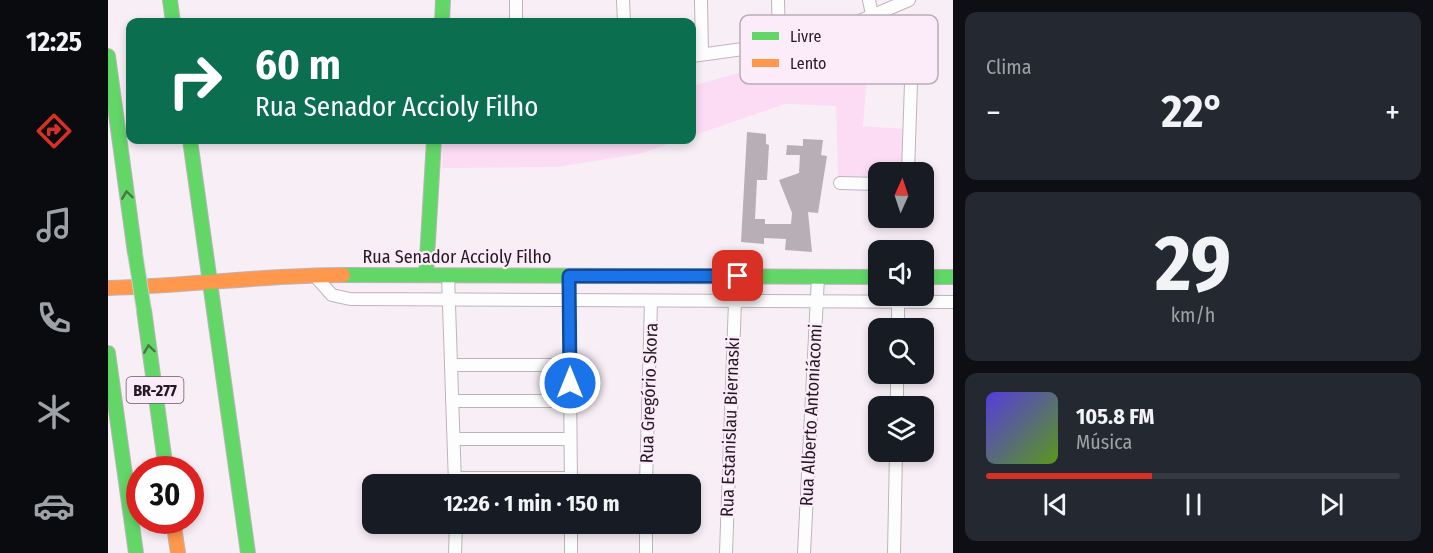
<!DOCTYPE html>
<html lang="pt">
<head>
<meta charset="utf-8">
<style>
  body { margin:0; font-family:"Fira Sans Condensed",sans-serif; background:#242831; color:#f1f3f6; height:100vh; display:flex; flex-direction:column; font-size:22px; white-space:nowrap }
  * { box-sizing:border-box; margin:0 }
  p { font-size:20px; color:#9ea1a6 }
  .icon { flex:none; width:33px; height:33px; fill:none; stroke:currentColor; stroke-width:2; stroke-linecap:round; stroke-linejoin:round }
  .map { position:relative; flex:1; overflow:hidden }
  .side { display:flex; flex-direction:column; gap:12px; padding:12px; background:#0d0f14; width:480px }
  .side>* { flex:none }
  .banner { position:absolute; left:18px; top:18px; width:570px; height:126px; border-radius:12px; box-shadow:0 3px 9px #0003; background:#0b6e4f; color:#fff; overflow:hidden }
  .needle { width:39px; rotate:3deg }
  .fabs { position:absolute; left:760px; top:162px; display:grid; gap:12px }
  .fabs a { display:grid; place-items:center; width:66px; height:66px; border-radius:12px; background:#171b24; box-shadow:0 3px 9px #0003; font-size:30px }
  .speed { position:absolute; left:18px; top:456px; display:flex; gap:12px; font-size:30px; font-weight:700; text-align:center }
  .speed>* { display:grid; place-content:center; width:78px; height:78px; border-radius:50%; background:#171b24; box-shadow:0 3px 9px #0003; line-height:1 }
  .speed .limit { border:9px solid #d22; background:#fff; color:#111 }
  .pin { position:absolute; display:grid; place-items:center; width:51px; height:51px; color:#fff; margin:-26px; border-radius:12px; box-shadow:0 3px 9px #0006 }
  .me { position:absolute; width:66px; margin:-33px; rotate:0deg; stroke-linejoin:round; filter:drop-shadow(0 0 4px #0008) }
  .turn { display:flex; align-items:center; gap:21px; height:126px; padding:0 30px; font-size:27px }
  .turn .icon { width:78px; height:78px; stroke-width:2.5 }
  .turn b { display:block; font-size:42px; line-height:51px }
  .big { font-size:45px; font-weight:700; line-height:1.1 }
  .side .tile { flex:1; display:flex; flex-direction:column; justify-content:center; gap:9px; min-width:0; padding:0 21px; border-radius:12px; background:#242831 }
  .side .dial { align-items:center; gap:0 }
  .dial b { font-size:78px; line-height:1 }
  .song { display:flex; align-items:center; gap:18px }
  .cover { width:72px; height:72px; border-radius:9px; background:linear-gradient(135deg,hsl(250 70% 55%),hsl(90 70% 35%)) }
  .played { height:6px; border-radius:3px; background:linear-gradient(90deg,#d93025 40%,#363941 40%) }
  .keys { display:flex; justify-content:space-around; direction:ltr }
  .heat { display:flex; justify-content:space-between; align-items:center; font-size:33px; direction:ltr }
  .trip { position:absolute; left:254px; top:474px; width:339px; height:60px; border-radius:12px; background:#171b24; box-shadow:0 3px 9px #0003; font-weight:700; line-height:60px; text-align:center }
  main { display:flex; flex:1; min-height:0 }
  .menu { display:flex; flex-direction:column; width:108px; justify-content:space-around; align-items:center; background:#090b0e; color:#9ea1a6 }
  .menu .icon { width:42px; height:42px }
  .menu .active { color:#d93025 }
  .menu b { font-size:27px; color:#f1f3f6 }
  .map>svg:first-child { display:block }
</style>
</head>
<body>
<main>
<nav class="menu">
<b>12:25</b>
<svg class="icon active" aria-label="directions" viewBox="0 0 24 24"><path d="M12 3l9 9-9 9-9-9zM9 14v-3h6M13 9l2 2-2 2"/></svg>
<svg class="icon" aria-label="music" viewBox="0 0 24 24"><path d="M9 18V5l10-2v13"/><circle cx="6" cy="18" r="3"/><circle cx="16" cy="16" r="3"/></svg>
<svg class="icon" aria-label="phone" viewBox="0 0 24 24"><path d="M5 4h4l2 5-3 2q2 4 5 5l2-3 5 2v4C11 20 4 13 5 4z"/></svg>
<svg class="icon" aria-label="climate" viewBox="0 0 24 24"><path d="M12 3v18M4 7l16 10M4 17L20 7"/></svg>
<svg class="icon" aria-label="car" viewBox="0 0 24 24"><path d="M5 17H2v-5l4-1 3-4h7l3 4 3 1v5h-3M9 17h6M6 11h13"/><circle cx="7" cy="17" r="2"/><circle cx="17" cy="17" r="2"/></svg>
</nav>
<div class="map">
<svg width="845" height="553" viewBox="0 0 845 553">
  <rect width="100%" height="100%" fill="#f8eff6"/>
  <g fill="#fcdcf5">
    <polygon points="756,37 754,61 760,63 755,126 797,129 794,172 771,172 771,178 730,177 728,106 677,104 584,136 584,86"/>
    <polygon points="335,140 572,140 531,154 449,167 334,168"/>
  </g>
  <polygon fill="#b8aeb5" points="639,132 658,134 658,144 661,145 659,180 649,180 647,219 657,219 657,224 683,224 684,213 671,180 691,173 692,155 678,155 679,145 695,146 695,139 715,140 713,155 719,156 710,213 700,212 704,252 677,250 678,239 656,238 656,244 633,242"/>
  <g fill="none" stroke-linecap="round" stroke-linejoin="round">
    <defs>
      <g id="street">
        <polyline points="515,0 516,22"/>
        <polyline points="593,0 594,54"/>
        <polyline points="670,0 671,44"/>
        <polyline points="761,0 767,29 804,53 800,172"/>
        <polyline points="408,22 408,0"/>
        <polyline points="584,56 671,44 728,31 801,0"/>
        <polyline points="732,183 771,184"/>
        <polyline points="206,275 224,295 242,299 845,302"/>
        <polyline points="340,275 347,484"/>
        <polyline points="461,276 463,484"/>
        <polyline points="790,328 790,302"/>
        <polyline points="343,365 462,365"/>
        <polyline points="344,401 462,401"/>
        <polyline points="789,406 789,374"/>
        <polyline points="346,439 462,439"/>
        <polyline points="346,478 463,478"/>
        <polyline points="538,484 543,301"/>
        <polyline points="463,524 463,553"/>
        <polyline points="347,553 348,524"/>
        <polyline points="538,553 538,524"/>
        <polyline points="618,553 627,301"/>
        <polyline points="696,553 710,277"/>
        <polyline points="786,553 788,452"/>
      </g>
      <g id="fast">
        <polyline points="62,0 65,22"/>
        <polyline points="334,22 335,0"/>
        <polyline points="0,56 27,253"/>
        <polyline points="82,140 140,553"/>
        <polyline points="235,275 771,277"/>
        <polyline points="318,275 326,140"/>
        <polyline points="816,277 845,277"/>
        <polyline points="36,310 58,470"/>
        <polyline points="0,353 28,553"/>
      </g>
      <g id="slow">
        <path d="M0,288C79,286 156,275 235,275"/>
        <polyline points="65,520 70,553"/>
      </g>
    </defs>
    <use href="#street" stroke="#bdb4bb" stroke-width="14"/>
    <use href="#fast" stroke="#bdb4bb" stroke-width="16"/>
    <use href="#slow" stroke="#bdb4bb" stroke-width="16"/>
    <use href="#street" stroke="#fefdfe" stroke-width="12"/>
    <use href="#fast" stroke="#63d668" stroke-width="14"/>
    <use href="#slow" stroke="#ff974d" stroke-width="14"/>
    <defs>
      <polyline id="fast-bridge" points="27,253 36,310"/>
    </defs>
    <use href="#fast-bridge" stroke="#d1ccd0" stroke-width="16" stroke-linecap="butt"/>
    <use href="#fast-bridge" stroke="#63d668" stroke-width="14"/>
  </g>
  <defs><path id="oneway-chevron" d="M-2-3.5L2.5 0L-2 3.5" fill="none" stroke-width="1.6" stroke-linecap="round" stroke-linejoin="round" transform="scale(1.5)"/></defs>
  <g stroke="#447845">
    <use href="#oneway-chevron" transform="translate(19 195) rotate(-98)"/>
    <use href="#oneway-chevron" transform="translate(41 349) rotate(-98)"/>
  </g>
  <g fill="none" stroke-linecap="round" stroke-linejoin="round">
    <defs>
      <polyline id="route" points="462,383 461,276 630,276"/>
    </defs>
    <use href="#route" stroke="#114b97" stroke-width="15"/>
    <use href="#route" stroke="#1a73e8" stroke-width="10"/>
  </g>
  <g text-anchor="middle" stroke-width="4.5" stroke-linejoin="round" paint-order="stroke">
    <rect fill="#fcebf8" stroke="#655962" stroke-width="1.5" x="18.5" y="377" width="57" height="26" rx="4.5"/>
    <g font-size="16" font-weight="bold" fill="#241a22">
      <text x="47" y="396">BR-277</text>
    </g>
    <g font-size="18" fill="#241a22" stroke="#fcebf8">
      <text x="349" y="263">Rua Senador Accioly Filho</text>
      <text transform="translate(541 393) rotate(-88)" y="6">Rua Gregório Skora</text>
      <text transform="translate(703 415) rotate(-87)" y="6">Rua Alberto Antoniácomi</text>
      <text transform="translate(622 427) rotate(-88)" y="6">Rua Estanislau Biernaski</text>
    </g>
  </g>
  <rect x="632" y="15" width="198" height="69" rx="9" fill="#fcebf8" stroke="#bbacb8" stroke-width="1.5"/>
  <rect x="644" y="32" width="27" height="8" fill="#63d668"/>
  <rect x="644" y="59" width="27" height="8" fill="#ff974d"/>
  <g font-size="16" fill="#241a22">
    <text x="682" y="42">Livre</text>
    <text x="682" y="69">Lento</text>
  </g>
</svg>
<div class="fabs">
<a><svg class="needle" viewBox="-14 -14 28 28"><path d="M0-13l5 13h-10z" fill="#e53935"/><path d="M0 13l5-13h-10z" fill="#9ea1a6"/></svg></a>
<a><svg class="icon" aria-label="sound" viewBox="0 0 24 24"><path d="M4 9h4l5-4v14l-5-4H4zM17 9q2 3 0 6"/></svg></a>
<a><svg class="icon" aria-label="search" viewBox="0 0 24 24"><circle cx="10" cy="10" r="6"/><path d="M15 15l6 6"/></svg></a>
<a><svg class="icon" aria-label="layers" viewBox="0 0 24 24"><path d="M12 4l9 5-9 5-9-5zM3 14l9 5 9-5"/></svg></a>
</div>
<div class="speed"><div class="limit">30</div></div>
<div class="pin" style="left:630px;top:276px;background:#d93025"><svg class="icon" aria-label="arrive" viewBox="0 0 24 24"><path d="M6 21V4h12l-3 4 3 4H6"/></svg></div>
<svg class="me" style="left:462px;top:383px" viewBox="-20 -20 40 40"><circle r="17" fill="#1a73e8" stroke="#fff" stroke-width="3"/><path d="M0-11L8 9 0 5-8 9z" fill="#fff"/></svg>
<div class="trip">12:26 · 1 min · 150 m</div>
<div class="banner">
<div class="turn"><svg class="icon" aria-label="right" viewBox="0 0 24 24"><path d="M7 20v-9h11M14 6l5 5-5 5"/></svg><div><b>60 m</b>Rua Senador Accioly Filho</div></div>
</div>
</div>
<section class="side">
<div class="tile"><p>Clima</p>
<div class="heat"><a>−</a><b class="big">22°</b><a>+</a></div>
</div>
<div class="tile dial"><b>29</b><p>km/h</p></div>
<div class="tile">
<div class="song"><i class="cover"></i><div><b>105.8 FM</b><p>Música</p></div></div>
<div class="played"></div>
<div class="keys"><svg class="icon" aria-label="previous" viewBox="0 0 24 24"><path d="M18 5L8 12l10 7zM5 5v14"/></svg><svg class="icon" aria-label="pause" viewBox="0 0 24 24"><path d="M8 5v14M16 5v14"/></svg><svg class="icon" aria-label="next" viewBox="0 0 24 24"><path d="M6 5l10 7-10 7zM19 5v14"/></svg></div>
</div>
</section>
</main>
</body>
</html>
